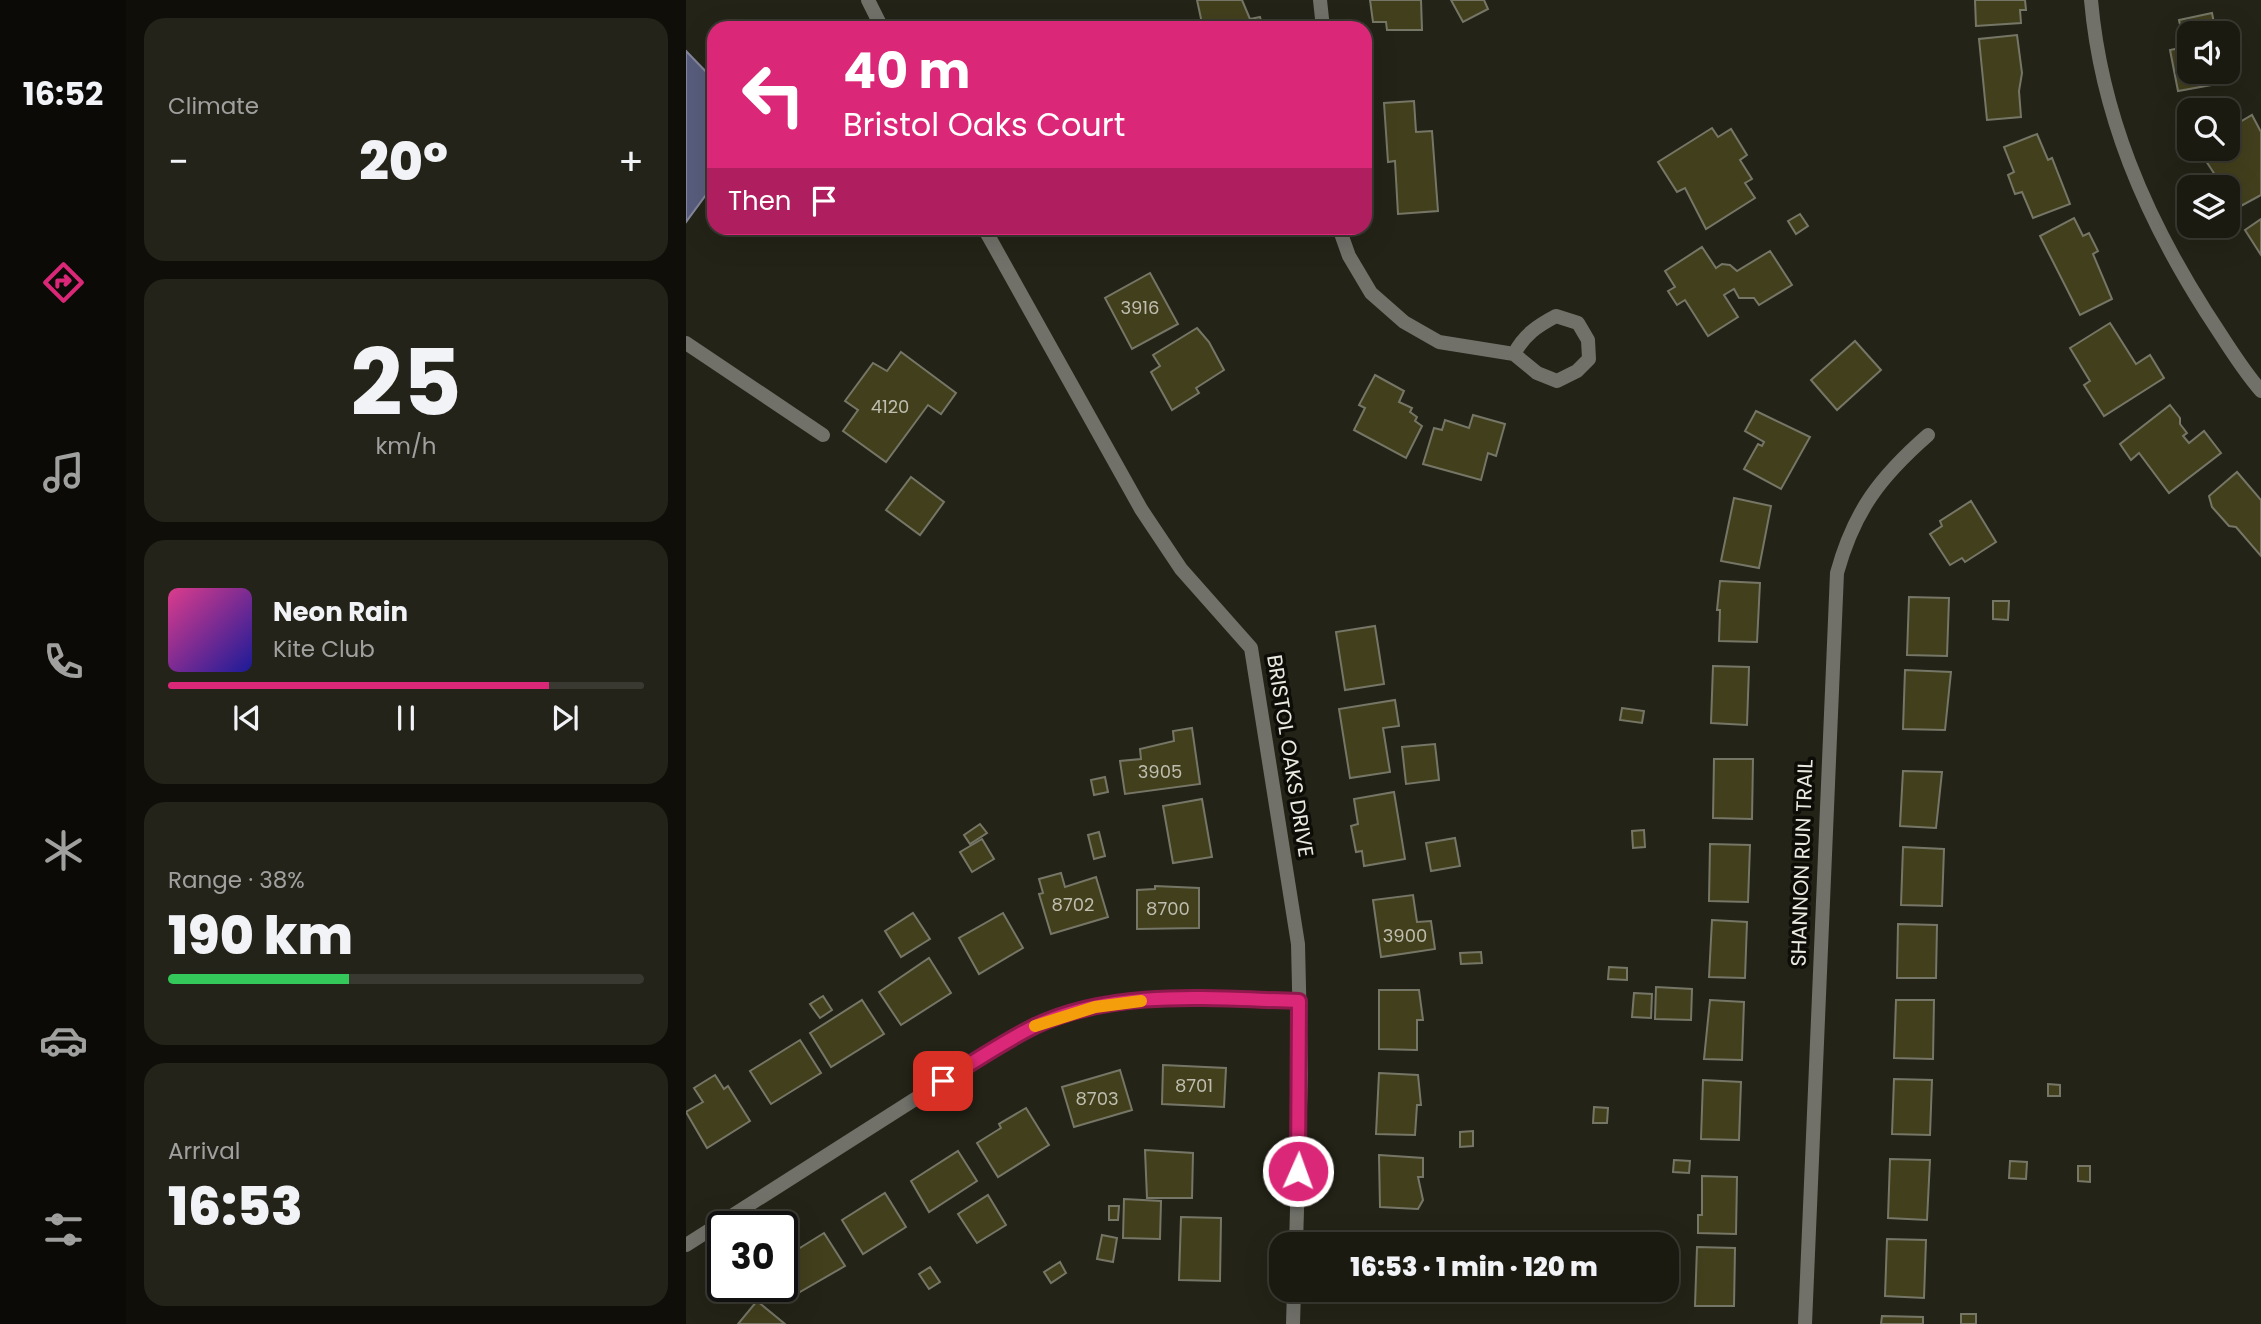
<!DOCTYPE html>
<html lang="en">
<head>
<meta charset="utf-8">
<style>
  body { margin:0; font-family:Poppins,sans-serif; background:#24231a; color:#f1f3f6; height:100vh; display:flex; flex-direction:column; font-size:26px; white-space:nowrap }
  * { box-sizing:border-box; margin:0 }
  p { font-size:23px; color:#a0a19f }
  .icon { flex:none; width:38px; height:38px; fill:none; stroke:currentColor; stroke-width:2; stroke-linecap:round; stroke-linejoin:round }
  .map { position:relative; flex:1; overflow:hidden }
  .details { display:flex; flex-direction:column; gap:18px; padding:18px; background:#0f0e09; width:560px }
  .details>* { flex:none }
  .banner { position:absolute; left:21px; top:21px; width:665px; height:214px; border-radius:21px; box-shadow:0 7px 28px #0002,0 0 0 2px #393831; background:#db2777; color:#fff; overflow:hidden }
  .fabs { position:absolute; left:1491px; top:21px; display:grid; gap:14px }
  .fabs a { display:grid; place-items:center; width:63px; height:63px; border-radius:14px; background:#1b1a11; box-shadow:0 7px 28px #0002,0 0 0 2px #393831; font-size:35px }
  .speed { position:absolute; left:21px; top:1211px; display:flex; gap:14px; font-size:35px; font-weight:700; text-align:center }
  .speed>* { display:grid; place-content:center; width:91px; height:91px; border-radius:50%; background:#1b1a11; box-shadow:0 7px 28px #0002,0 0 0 2px #393831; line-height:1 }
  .speed .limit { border:4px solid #111; border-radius:10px; background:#fff; color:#111 }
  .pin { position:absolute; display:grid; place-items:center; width:60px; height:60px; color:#fff; margin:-30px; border-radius:14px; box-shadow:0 4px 10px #0006 }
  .me { position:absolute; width:77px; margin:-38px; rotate:2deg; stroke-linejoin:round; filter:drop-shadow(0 0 5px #0008) }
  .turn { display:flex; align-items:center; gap:24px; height:147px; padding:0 21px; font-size:32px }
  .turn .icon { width:91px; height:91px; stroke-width:2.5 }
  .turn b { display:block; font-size:49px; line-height:60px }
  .then { display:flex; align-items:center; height:66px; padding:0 21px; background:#0003; gap:14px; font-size:26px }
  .big { font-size:52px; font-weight:800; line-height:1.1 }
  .details .tile { flex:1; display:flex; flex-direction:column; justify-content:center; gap:10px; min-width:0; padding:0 24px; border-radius:21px; background:#24231a }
  .details .dial { align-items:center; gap:0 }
  .dial b { font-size:91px; line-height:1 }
  .song { display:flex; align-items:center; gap:21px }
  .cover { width:84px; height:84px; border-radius:10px; background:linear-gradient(135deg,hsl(330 70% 55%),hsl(240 70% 35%)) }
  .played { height:7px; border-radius:4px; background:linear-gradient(90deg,#db2777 80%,#393831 80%) }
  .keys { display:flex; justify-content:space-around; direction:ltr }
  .heat { display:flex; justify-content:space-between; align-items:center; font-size:38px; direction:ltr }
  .charge { height:10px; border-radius:5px; background:linear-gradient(90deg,#34c759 38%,#393831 0) }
  .trip { position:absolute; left:583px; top:1232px; width:410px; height:70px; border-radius:21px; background:#1b1a11; box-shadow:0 7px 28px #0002,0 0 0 2px #393831; font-weight:800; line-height:70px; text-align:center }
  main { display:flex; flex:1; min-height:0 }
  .tab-bar { display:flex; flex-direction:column; width:126px; justify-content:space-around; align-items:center; background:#0b0a07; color:#a0a19f }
  .tab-bar .icon { width:49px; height:49px }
  .tab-bar .selected { color:#db2777 }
  .tab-bar b { font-size:32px; color:#f1f3f6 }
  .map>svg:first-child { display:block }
</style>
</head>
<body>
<main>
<nav class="tab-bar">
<b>16:52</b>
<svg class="icon selected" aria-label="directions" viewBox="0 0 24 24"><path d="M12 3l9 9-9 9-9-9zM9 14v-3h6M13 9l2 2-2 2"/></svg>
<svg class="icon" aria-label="music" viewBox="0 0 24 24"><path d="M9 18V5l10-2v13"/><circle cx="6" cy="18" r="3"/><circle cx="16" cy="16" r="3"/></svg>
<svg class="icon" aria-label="phone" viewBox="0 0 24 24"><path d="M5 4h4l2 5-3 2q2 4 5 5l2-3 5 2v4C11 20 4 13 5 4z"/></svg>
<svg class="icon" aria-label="climate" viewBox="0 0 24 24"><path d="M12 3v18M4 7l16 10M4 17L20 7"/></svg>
<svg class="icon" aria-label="car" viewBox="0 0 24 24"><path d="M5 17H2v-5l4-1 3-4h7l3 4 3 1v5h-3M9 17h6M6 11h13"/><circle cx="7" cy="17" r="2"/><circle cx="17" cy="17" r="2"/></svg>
<svg class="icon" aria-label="filters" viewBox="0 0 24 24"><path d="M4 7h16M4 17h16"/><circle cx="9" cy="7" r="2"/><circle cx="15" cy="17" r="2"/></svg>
</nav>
<section class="details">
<div class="tile"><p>Climate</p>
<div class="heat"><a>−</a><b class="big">20°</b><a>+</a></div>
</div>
<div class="tile dial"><b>25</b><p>km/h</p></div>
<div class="tile">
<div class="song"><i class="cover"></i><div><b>Neon Rain</b><p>Kite Club</p></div></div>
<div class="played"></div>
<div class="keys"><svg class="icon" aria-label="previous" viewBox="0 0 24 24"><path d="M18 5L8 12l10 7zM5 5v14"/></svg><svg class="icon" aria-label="pause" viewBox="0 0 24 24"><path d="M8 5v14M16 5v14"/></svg><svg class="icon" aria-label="next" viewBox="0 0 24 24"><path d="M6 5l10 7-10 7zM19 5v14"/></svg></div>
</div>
<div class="tile"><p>Range · 38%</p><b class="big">190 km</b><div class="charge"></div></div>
<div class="tile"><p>Arrival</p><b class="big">16:53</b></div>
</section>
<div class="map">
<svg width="1575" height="1324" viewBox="0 0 1575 1324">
  <rect width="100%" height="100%" fill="#242317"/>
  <polygon fill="#595d7d" stroke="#84879b" stroke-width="2" points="0,51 28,80 28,184 0,222"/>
  <g fill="#423f1d" stroke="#767667" stroke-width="2">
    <polygon points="511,0 556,0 564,19 574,17 577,28 517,28"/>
    <polygon points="684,0 735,0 736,30 701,30 700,22 687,22"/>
    <polygon points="765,0 798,0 802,9 777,22"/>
    <polygon points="1289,0 1339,0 1340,10 1334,10 1335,23 1290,26"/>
    <polygon points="1526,13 1530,33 1503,33 1503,72 1542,72 1542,48 1548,81 1492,91 1484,50 1499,47 1493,20"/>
    <polygon points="1331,35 1336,73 1333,91 1335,117 1301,120 1293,39"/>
    <polygon points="728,101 730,132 746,131 752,211 712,214 709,161 702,162 698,103"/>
    <polygon points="1566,115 1575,132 1575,195 1542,213 1542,187 1528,187 1533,181 1520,161 1523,159 1517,149 1542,149 1542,129"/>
    <polygon points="1026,128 1032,137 1045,129 1061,155 1054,160 1066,179 1059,183 1069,198 1020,229 999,188 991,192 972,162"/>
    <polygon points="1351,134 1362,160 1366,158 1384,204 1347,218 1336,192 1329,194 1322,175 1328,172 1318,147"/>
    <polygon points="1114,214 1122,226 1110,234 1102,221"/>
    <polygon points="1388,218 1397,236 1403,233 1412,251 1407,254 1426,299 1394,315 1354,236"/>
    <polygon points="1575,219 1575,255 1559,230"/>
    <polygon points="1016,247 1030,268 1036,264 1044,265 1051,271 1084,251 1106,285 1073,305 1068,298 1053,298 1048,289 1038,295 1052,317 1022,336 999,300 991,305 982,291 989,287 979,271"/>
    <polygon points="464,273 492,324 446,349 419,298"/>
    <polygon points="1424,323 1450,364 1464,355 1478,378 1418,416 1398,385 1404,381 1384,348"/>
    <polygon points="511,328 523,342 538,370 510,388 513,393 486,410 465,372 474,366 467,355"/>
    <polygon points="1169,341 1195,370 1151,410 1125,380"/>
    <polygon points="215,352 270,393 255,414 242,405 200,462 157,431 172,410 159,401 187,363 201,371"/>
    <polygon points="689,375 718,391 713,402 726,408 724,412 731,417 729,421 736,426 720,458 668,430 679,408 673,405"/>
    <polygon points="1484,405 1494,418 1494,424 1501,433 1497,436 1503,443 1518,431 1535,453 1483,493 1453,453 1445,460 1434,444"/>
    <polygon points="1070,411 1124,437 1095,489 1058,469 1072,444 1076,446 1078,442 1059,431"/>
    <polygon points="787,415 819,424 810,456 802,453 795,480 737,464 748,428 756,430 759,420 783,428"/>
    <polygon points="1551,472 1575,500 1575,556 1550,527 1543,526 1526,507 1523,496"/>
    <polygon points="225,477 258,502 234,535 200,510"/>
    <polygon points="1048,498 1085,506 1073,568 1035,561"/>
    <polygon points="1285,501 1310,542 1279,562 1276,558 1264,565 1244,534 1256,526 1254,521"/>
    <polygon points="1034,581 1074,583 1071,642 1033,641 1034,610 1031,610"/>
    <polygon points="1223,597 1263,598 1261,656 1221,655"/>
    <polygon points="1307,601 1323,601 1322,620 1307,619"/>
    <polygon points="689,626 698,684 659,690 650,632"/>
    <polygon points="1027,666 1063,667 1061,725 1025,723"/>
    <polygon points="1219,670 1265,672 1259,730 1217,729"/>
    <polygon points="709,700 713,726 697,728 704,772 664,778 653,709"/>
    <polygon points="936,708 958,711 956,723 934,720"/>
    <polygon points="506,728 514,784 439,794 434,761 455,759 454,749 488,741 487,731"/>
    <polygon points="749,744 753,780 720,784 716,747"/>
    <polygon points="1028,759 1067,759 1066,819 1027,818"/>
    <polygon points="1217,771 1256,772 1250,828 1214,826"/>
    <polygon points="419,777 422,792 408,795 405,780"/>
    <polygon points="708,792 719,859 678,866 676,851 670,852 665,826 672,824 668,799"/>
    <polygon points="516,799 526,857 487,863 477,806"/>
    <polygon points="294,824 301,833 284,844 278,835"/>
    <polygon points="958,830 959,847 947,848 946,831"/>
    <polygon points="413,832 419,856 408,859 402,835"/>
    <polygon points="769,838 774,866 745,871 740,843"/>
    <polygon points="296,839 308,859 286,872 274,852"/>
    <polygon points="1024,844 1064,845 1062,902 1023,901"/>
    <polygon points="1217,847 1258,849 1256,906 1215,905"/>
    <polygon points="375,873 379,887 410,877 422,917 365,934 353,894 357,893 353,879"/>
    <polygon points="469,886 513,888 513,928 451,929 451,890 469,889"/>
    <polygon points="727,895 731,922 745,921 749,949 695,957 687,900"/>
    <polygon points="227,913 244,939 215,957 199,931"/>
    <polygon points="317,913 337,948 293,974 273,938"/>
    <polygon points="1026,920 1061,922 1059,978 1023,977"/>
    <polygon points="1212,924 1251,925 1250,978 1211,978"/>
    <polygon points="795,952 796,963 775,964 774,953"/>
    <polygon points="243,958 265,993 215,1025 193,992"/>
    <polygon points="923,967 941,968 941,980 922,979"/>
    <polygon points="970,987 1006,989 1005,1020 969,1019"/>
    <polygon points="693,990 733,990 737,1020 731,1020 731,1050 693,1049"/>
    <polygon points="948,993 966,994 965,1018 946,1017"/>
    <polygon points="137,996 146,1010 134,1018 124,1004"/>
    <polygon points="176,1000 198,1034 145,1067 124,1033"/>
    <polygon points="1024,1000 1058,1002 1056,1060 1018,1059"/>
    <polygon points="1210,1000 1248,1000 1247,1059 1208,1058"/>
    <polygon points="114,1040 135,1073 85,1104 64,1071"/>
    <polygon points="477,1065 540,1068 538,1107 476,1104"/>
    <polygon points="434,1070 446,1110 388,1127 376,1087"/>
    <polygon points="693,1073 732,1075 735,1105 731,1105 729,1135 690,1134"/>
    <polygon points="29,1075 38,1089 42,1086 64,1121 21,1148 0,1112 17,1102 8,1088"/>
    <polygon points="1208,1079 1246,1080 1244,1135 1206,1134"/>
    <polygon points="1017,1080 1055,1082 1053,1140 1015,1139"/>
    <polygon points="1362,1084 1374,1085 1374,1096 1362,1096"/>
    <polygon points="908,1107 922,1108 921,1123 907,1123"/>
    <polygon points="340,1108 363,1145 312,1177 291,1143 315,1128 313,1124"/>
    <polygon points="787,1131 787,1146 774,1147 774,1132"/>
    <polygon points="459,1150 507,1153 506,1198 461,1198"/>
    <polygon points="272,1151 291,1181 243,1212 225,1181"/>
    <polygon points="693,1155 737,1158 737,1177 732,1177 737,1200 732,1209 694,1207"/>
    <polygon points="1204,1159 1244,1160 1241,1220 1202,1218"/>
    <polygon points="988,1160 1004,1161 1003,1173 987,1172"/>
    <polygon points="1324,1161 1341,1162 1340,1179 1323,1178"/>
    <polygon points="1392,1166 1404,1166 1404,1182 1392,1181"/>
    <polygon points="1016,1176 1051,1177 1050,1234 1012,1233 1012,1215 1016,1215"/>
    <polygon points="199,1193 220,1227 177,1254 156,1220"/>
    <polygon points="302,1195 320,1225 291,1243 272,1214"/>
    <polygon points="438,1199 475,1201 474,1239 437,1238"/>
    <polygon points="423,1206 433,1206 432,1220 423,1220"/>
    <polygon points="495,1217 535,1218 534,1281 493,1280"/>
    <polygon points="751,1231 751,1244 737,1244 737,1232"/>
    <polygon points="138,1233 159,1266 107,1296 96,1279 96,1259"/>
    <polygon points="687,1234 727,1236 727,1244 687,1244"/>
    <polygon points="416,1235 431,1238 427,1262 411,1259"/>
    <polygon points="1201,1239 1240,1240 1238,1298 1199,1296"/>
    <polygon points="1011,1247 1049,1248 1048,1306 1009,1306"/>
    <polygon points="374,1262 380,1273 365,1283 358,1272"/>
    <polygon points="244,1267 254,1282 243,1289 233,1274"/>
    <polygon points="71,1301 99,1324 52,1324"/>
    <rect x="1275" y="1314" width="15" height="10"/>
    <polygon points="1196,1316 1237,1317 1237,1324 1195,1324"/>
  </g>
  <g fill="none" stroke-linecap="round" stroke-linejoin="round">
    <polyline stroke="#71716a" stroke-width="14" points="0,343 137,435"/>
    <g stroke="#71716a" stroke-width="14">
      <polyline points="182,0 196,28"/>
      <polyline points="634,0 637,28"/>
      <path d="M1405,0C1415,114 1459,216 1520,312C1538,339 1554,367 1575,391"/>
      <polyline points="298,228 455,509 495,569 565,648 612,944 615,1074 610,1244"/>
      <path d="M653,228L663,256L685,293L718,322L753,342L828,354L851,373L871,381L891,371L903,359L902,340L892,323L870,316C851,326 838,335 828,354"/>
      <path d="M0,1245L303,1052C318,1044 333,1034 349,1026C430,988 527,1000 613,1001"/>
      <polyline points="607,1324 608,1290"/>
      <path d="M1119,1324L1151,573C1168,511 1194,477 1242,435"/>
    </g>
  </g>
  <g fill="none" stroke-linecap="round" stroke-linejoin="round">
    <defs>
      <path id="route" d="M257,1081C287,1062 317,1042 349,1026C429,988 528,999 613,1001L612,1171"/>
    </defs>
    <use href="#route" stroke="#8e194d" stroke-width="18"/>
    <use href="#route" stroke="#db2777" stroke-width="12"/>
    <polyline stroke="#f59e0b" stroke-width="12" points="349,1026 409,1007 455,1001"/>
  </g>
  <g text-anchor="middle" stroke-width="7" stroke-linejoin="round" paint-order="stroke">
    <g font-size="18" fill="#bfbeaf">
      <text x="454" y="314">3916</text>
      <text x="204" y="413">4120</text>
      <text x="474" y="778">3905</text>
      <text x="387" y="911">8702</text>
      <text x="482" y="915">8700</text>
      <text x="719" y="942">3900</text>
      <text x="508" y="1092">8701</text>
      <text x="411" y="1105">8703</text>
    </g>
    <g font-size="21" fill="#e9e9e0" stroke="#0d0c07">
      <text transform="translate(604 756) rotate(81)" y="7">BRISTOL OAKS DRIVE</text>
      <text transform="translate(1116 863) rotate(-88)" y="7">SHANNON RUN TRAIL</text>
    </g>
  </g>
</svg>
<div class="fabs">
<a><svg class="icon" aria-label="sound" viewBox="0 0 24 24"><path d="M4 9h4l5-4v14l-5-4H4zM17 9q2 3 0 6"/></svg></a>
<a><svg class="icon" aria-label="search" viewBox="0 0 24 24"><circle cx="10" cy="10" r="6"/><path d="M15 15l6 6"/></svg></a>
<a><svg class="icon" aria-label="layers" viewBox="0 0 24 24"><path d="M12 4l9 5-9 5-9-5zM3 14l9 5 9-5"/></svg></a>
</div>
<div class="speed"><div class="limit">30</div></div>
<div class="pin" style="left:257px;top:1081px;background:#d93025"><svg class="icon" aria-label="arrive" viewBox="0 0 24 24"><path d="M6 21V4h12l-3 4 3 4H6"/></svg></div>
<svg class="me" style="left:612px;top:1171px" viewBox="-20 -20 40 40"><circle r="17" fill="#db2777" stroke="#fff" stroke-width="3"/><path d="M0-11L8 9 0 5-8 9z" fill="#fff"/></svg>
<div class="trip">16:53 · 1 min · 120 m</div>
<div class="banner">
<div class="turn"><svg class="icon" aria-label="left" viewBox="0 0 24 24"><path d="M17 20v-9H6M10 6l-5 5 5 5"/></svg><div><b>40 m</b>Bristol Oaks Court</div></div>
<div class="then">Then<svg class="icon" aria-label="arrive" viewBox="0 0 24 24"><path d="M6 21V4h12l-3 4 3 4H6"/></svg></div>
</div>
</div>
</main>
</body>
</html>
